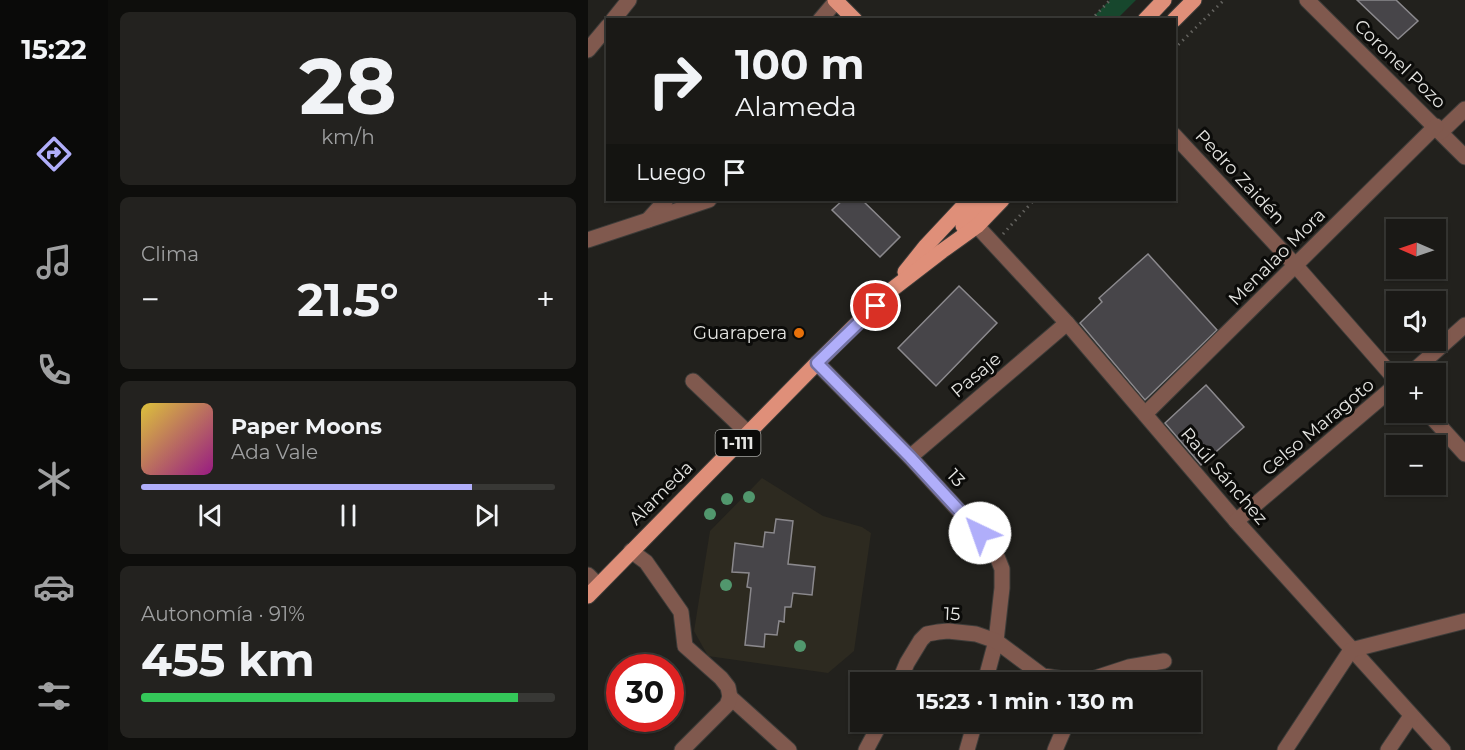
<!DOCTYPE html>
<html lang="es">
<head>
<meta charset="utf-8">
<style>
  body { margin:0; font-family:Montserrat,sans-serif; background:#23221f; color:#f1f3f6; height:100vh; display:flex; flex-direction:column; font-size:22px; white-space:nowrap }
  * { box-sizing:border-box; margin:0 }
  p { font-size:20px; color:#9fa0a1 }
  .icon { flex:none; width:33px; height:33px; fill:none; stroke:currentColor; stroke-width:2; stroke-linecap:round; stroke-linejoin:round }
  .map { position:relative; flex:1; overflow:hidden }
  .panel { display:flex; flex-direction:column; gap:12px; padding:12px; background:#0e0e0c; width:480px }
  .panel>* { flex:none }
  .banner { position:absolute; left:18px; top:18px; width:570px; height:183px; border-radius:0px; box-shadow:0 2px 4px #0004,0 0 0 2px #383835; background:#1a1916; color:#f1f3f6; overflow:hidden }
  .needle { width:39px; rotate:272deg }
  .tools { position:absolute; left:798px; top:219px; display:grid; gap:12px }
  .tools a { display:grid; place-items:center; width:60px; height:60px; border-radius:0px; background:#1a1916; box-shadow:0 2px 4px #0004,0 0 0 2px #383835; font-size:30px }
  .speed { position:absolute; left:18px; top:654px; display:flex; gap:12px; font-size:30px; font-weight:700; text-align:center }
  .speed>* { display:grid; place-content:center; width:78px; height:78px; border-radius:50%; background:#1a1916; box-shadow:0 2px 4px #0004,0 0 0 2px #383835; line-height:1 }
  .speed .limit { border:9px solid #d22; background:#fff; color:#111 }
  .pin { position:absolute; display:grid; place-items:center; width:51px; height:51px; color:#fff; margin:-26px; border:3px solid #fff; border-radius:50%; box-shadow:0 2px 6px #0007 }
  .me { position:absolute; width:66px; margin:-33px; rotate:318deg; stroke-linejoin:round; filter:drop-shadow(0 0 4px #0008) }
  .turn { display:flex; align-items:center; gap:21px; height:126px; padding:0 30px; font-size:27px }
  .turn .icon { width:78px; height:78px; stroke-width:2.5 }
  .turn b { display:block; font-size:42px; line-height:51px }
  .then { display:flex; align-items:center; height:57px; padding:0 30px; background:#0003; gap:12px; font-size:22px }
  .big { font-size:45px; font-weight:700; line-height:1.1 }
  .panel .card { flex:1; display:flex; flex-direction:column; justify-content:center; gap:9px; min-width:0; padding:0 21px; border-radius:9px; background:#23221f }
  .panel .dial { align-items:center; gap:0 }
  .dial b { font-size:78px; line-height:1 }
  .song { display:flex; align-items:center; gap:18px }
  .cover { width:72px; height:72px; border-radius:9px; background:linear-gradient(135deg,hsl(50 70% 55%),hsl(310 70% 35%)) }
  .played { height:6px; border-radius:3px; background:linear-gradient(90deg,#b0aefa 80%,#383835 80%) }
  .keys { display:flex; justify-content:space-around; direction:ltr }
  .heat { display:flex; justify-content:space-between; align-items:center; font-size:33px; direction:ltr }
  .charge { height:9px; border-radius:4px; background:linear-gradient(90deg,#34c759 91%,#383835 0) }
  .trip { position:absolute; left:262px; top:672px; width:351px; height:60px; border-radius:0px; background:#1a1916; box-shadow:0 2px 4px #0004,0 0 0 2px #383835; font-weight:700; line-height:60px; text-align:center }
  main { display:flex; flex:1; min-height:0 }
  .tabs { display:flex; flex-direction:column; width:108px; justify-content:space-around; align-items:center; background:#0a0a09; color:#9fa0a1 }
  .tabs .icon { width:42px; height:42px }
  .tabs .selected { color:#b0aefa }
  .tabs b { font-size:27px; color:#f1f3f6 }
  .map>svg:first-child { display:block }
</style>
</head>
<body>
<main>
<nav class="tabs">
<b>15:22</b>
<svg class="icon selected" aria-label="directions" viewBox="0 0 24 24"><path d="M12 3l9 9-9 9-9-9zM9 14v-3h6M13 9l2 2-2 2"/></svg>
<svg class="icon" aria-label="music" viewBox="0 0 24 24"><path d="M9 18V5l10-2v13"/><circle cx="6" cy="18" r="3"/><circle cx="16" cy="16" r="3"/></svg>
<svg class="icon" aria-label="phone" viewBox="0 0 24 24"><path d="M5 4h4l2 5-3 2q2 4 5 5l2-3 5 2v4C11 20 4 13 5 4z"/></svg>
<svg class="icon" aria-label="climate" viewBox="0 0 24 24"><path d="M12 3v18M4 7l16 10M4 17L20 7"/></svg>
<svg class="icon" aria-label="car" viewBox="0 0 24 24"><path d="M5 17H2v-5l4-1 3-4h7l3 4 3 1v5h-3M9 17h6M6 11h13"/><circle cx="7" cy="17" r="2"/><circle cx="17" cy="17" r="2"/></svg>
<svg class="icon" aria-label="filters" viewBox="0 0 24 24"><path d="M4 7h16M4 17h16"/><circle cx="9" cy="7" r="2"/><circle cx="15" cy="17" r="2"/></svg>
</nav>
<section class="panel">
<div class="card dial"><b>28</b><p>km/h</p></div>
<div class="card"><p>Clima</p>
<div class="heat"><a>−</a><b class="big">21.5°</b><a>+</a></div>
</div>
<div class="card">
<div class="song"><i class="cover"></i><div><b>Paper Moons</b><p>Ada Vale</p></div></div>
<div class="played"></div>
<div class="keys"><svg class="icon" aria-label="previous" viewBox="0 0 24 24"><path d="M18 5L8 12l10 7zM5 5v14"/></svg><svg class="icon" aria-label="pause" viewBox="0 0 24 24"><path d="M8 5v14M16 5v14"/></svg><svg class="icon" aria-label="next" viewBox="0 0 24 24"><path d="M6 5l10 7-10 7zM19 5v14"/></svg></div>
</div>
<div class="card"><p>Autonomía · 91%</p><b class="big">455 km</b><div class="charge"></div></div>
</section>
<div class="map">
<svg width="877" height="750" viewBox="0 0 877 750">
  <rect width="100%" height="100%" fill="#22211d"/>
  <polygon fill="#2d2a20" points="174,478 235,516 274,527 283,533 266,651 240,673 120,656 106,631 122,531"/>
  <polygon fill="#17472d" points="522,0 548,0 529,19 503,19"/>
  <g fill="#474549" stroke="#8b898d" stroke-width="1.5">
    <polygon points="769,0 808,0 830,21 810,39"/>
    <polygon points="255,200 274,200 312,237 292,257 244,210"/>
    <polygon points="560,254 629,330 557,400 492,323 514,302 511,298"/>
    <polygon points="371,286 409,323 348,386 310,348"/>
    <polygon points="618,385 656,427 613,465 577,423"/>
    <polygon points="188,519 205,521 200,564 227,567 224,595 205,593 203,607 197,607 196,622 191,621 189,635 177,634 176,647 157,645 163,588 159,587 161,573 144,572 147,543 175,547 177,532 186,533"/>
  </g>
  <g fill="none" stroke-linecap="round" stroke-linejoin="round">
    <defs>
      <g id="minor">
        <polyline points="719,0 877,157"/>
        <polyline points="25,20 41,0"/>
        <polyline points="232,20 249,0"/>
        <polyline points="0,50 20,26"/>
        <polyline points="853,132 877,109"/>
        <polyline points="586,135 708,266 808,380"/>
        <polyline points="60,220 78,200"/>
        <polyline points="389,226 479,323 648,521 855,750"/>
        <polyline points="0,240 121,200"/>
        <polyline points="229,363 322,457 406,549 414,569 414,588 408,641 397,682"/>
        <polyline points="822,374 877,325"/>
        <polyline points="105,381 160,433"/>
        <polyline points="839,412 877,454"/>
        <polyline points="557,414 848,126"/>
        <polyline points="322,457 479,323"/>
        <polyline points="648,521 808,385"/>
        <polyline points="43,551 58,562 93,612 97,646 133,678 140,687 142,697 201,750"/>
        <polyline points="0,575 10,585"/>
        <polyline points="311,682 319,663 333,640 339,634 350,632 360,631 388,634 408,641 455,676 496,682"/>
        <polyline points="495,682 541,667 576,661"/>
        <polyline points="94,750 139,705 142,697"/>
        <polyline points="278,750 293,722"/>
        <polyline points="379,750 387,722"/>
        <polyline points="467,750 479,722"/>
        <polyline points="697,750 763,650 877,621"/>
        <polyline points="800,750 823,716"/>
      </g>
      <g id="major">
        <polyline points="247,0 267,20"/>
        <polyline points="557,20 576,0"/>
        <polyline points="586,20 606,0"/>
        <polyline points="375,226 399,200"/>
        <polyline points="317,272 337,247 381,200"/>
        <polyline points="0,596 229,363 302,291 354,251 389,226 414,200"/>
      </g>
    </defs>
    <use href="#minor" stroke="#3d3c39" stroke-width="17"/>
    <use href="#major" stroke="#3d3c39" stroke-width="17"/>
    <g stroke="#64635f" stroke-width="3" stroke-dasharray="1.5 4.5" stroke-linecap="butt">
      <polyline points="503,20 522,0"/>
      <polyline points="586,49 636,0"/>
      <polyline points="415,234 446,200"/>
    </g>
    <use href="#minor" stroke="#80594e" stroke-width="15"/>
    <use href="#major" stroke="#df8f79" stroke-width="15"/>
  </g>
  <g fill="#51976d">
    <circle cx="161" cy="497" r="6"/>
    <circle cx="139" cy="499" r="6"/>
    <circle cx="122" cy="514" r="6"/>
    <circle cx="138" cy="585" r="6"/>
    <circle cx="212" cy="646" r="6"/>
  </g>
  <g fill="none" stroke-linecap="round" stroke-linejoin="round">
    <defs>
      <polyline id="route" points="288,306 229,363 322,457 392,533"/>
    </defs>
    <use href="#route" stroke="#7271a2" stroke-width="15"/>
    <use href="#route" stroke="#b0aefa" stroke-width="10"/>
  </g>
  <circle fill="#e8710a" stroke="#0b0b09" stroke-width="2" cx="211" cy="333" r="6"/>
  <g text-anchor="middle" stroke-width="6" stroke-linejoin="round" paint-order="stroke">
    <rect fill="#0b0b09" stroke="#a4a4a1" stroke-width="1.5" x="127.5" y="430" width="45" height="26" rx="4.5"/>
    <g font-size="16" font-weight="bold" fill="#e5e5e2">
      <text x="150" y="449">1-111</text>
    </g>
    <g font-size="18" fill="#e5e5e2" stroke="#0b0b09">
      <text transform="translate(812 64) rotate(44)" y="6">Coronel Pozo</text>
      <text transform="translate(652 177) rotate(47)" y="6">Pedro Zaidén</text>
      <text transform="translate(689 257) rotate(-45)" y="6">Menalao Mora</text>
      <text transform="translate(388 375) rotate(-40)" y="6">Pasaje</text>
      <text transform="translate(730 427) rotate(-40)" y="6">Celso Maragoto</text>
      <text transform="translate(636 476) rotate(49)" y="6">Raúl Sánchez</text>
      <text transform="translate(368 478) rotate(47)" y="6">13</text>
      <text transform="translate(73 493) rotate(-45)" y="6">Alameda</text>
      <text transform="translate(364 614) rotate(2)" y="6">15</text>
    </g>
    <g font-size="18" fill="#e5e5e2" stroke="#0b0b09" text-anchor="end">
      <text x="199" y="339">Guarapera</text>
    </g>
  </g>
</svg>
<div class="tools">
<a><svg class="needle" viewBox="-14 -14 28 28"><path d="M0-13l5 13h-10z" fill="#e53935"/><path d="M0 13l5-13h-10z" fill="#9fa0a1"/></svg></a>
<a><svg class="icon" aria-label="sound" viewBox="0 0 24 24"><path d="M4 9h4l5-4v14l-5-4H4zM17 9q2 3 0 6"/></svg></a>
<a>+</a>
<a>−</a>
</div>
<div class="speed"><div class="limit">30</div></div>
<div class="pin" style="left:288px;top:306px;background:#d93025"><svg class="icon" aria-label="arrive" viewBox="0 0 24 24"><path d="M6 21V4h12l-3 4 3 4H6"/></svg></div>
<svg class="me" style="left:392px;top:533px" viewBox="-20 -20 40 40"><circle r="19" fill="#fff"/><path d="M0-13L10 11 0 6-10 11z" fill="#b0aefa"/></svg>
<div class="trip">15:23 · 1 min · 130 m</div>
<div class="banner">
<div class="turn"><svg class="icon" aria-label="right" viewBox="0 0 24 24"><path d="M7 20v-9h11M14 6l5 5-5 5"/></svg><div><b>100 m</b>Alameda</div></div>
<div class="then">Luego<svg class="icon" aria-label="arrive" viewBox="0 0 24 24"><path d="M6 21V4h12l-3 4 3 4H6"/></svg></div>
</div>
</div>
</main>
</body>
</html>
